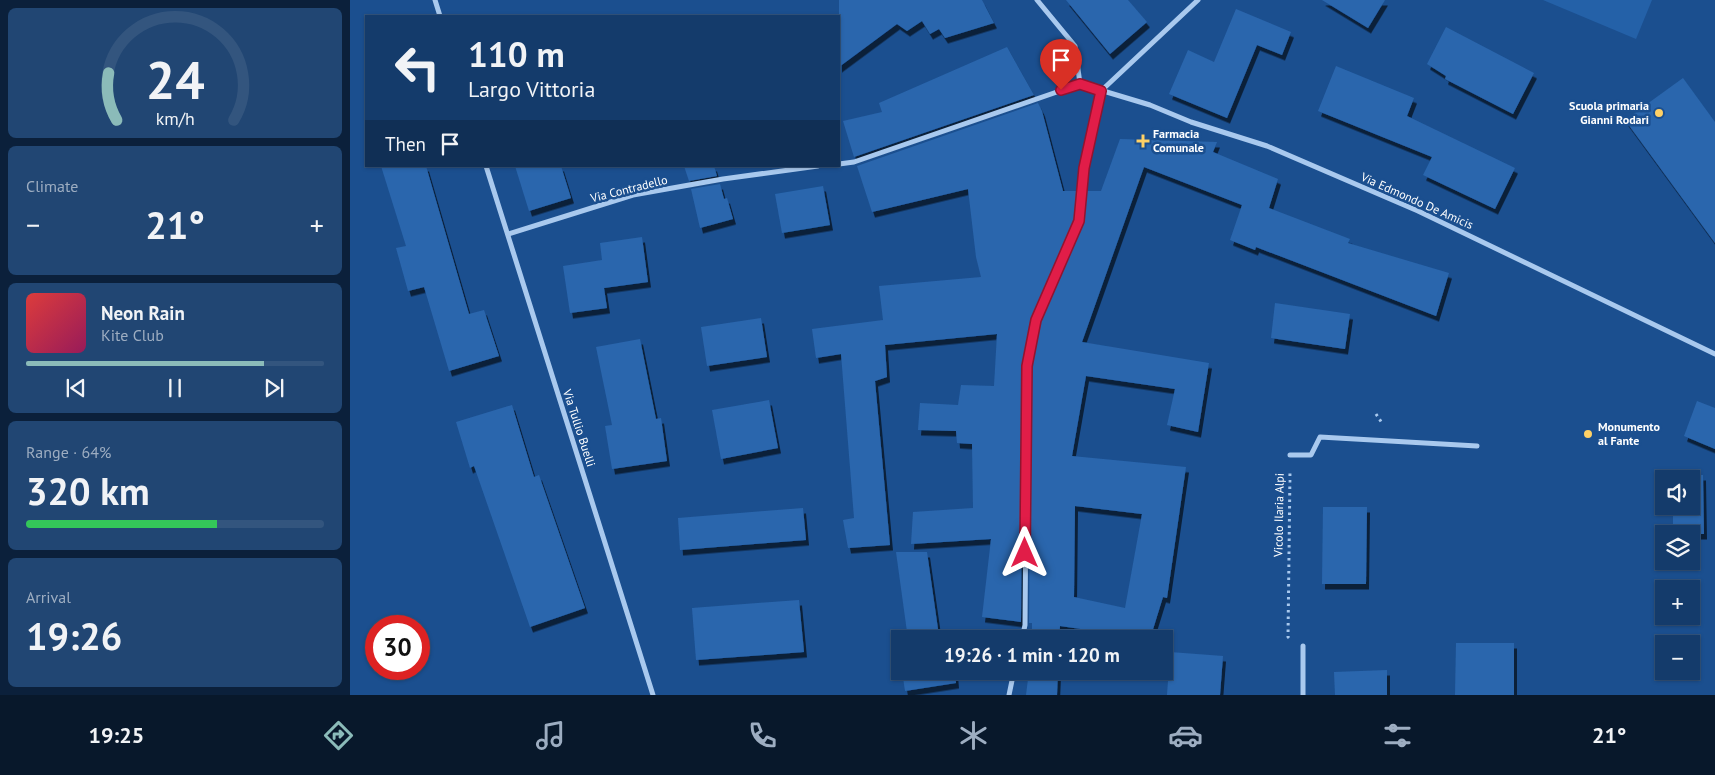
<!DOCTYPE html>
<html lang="en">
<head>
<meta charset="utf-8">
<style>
  body { margin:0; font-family:"PT Sans",sans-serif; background:#214673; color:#f1f3f6; height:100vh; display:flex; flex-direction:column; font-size:19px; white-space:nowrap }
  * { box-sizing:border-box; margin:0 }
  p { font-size:16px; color:#9dadc1 }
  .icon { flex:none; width:28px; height:28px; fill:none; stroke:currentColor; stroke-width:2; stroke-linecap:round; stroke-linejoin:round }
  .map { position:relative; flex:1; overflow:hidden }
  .side { display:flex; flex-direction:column; gap:8px; padding:8px; background:#0b203b; width:350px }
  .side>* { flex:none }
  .banner { position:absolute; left:15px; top:15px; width:475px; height:152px; border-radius:0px; box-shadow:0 1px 4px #0004,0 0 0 1px #33557e; background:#143b6b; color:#f1f3f6; overflow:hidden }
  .fabs { position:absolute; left:1305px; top:470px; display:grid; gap:10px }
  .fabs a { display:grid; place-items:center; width:45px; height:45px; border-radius:0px; background:#143b6b; box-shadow:0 1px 4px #0004,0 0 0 1px #33557e; font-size:25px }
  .speed { position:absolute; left:15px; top:615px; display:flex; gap:10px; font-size:25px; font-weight:700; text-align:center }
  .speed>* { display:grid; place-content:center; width:65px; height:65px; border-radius:50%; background:#143b6b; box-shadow:0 1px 4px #0004,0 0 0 1px #33557e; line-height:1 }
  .speed .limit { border:8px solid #d22; background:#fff; color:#111 }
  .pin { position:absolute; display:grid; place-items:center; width:42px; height:42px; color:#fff; margin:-51px -21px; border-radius:50% 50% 50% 0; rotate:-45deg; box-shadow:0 0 5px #0007 }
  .pin .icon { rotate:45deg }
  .me { position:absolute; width:55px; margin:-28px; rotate:0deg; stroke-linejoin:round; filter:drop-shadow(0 0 4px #0008) }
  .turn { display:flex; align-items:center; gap:18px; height:105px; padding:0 20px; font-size:22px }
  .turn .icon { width:65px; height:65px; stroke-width:2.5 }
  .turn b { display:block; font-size:35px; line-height:42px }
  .then { display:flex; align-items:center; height:48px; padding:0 20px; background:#0003; gap:10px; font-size:19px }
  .big { font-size:38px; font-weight:600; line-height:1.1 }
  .side .card { flex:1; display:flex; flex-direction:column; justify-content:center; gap:8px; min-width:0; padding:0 18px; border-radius:8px; background:#214673 }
  .side .dial { align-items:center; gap:0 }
  .dial svg { height:130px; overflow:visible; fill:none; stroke:#33557e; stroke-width:7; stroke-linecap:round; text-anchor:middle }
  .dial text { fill:#f1f3f6; stroke:none }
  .song { display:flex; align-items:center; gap:15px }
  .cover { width:60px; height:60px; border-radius:8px; background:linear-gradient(135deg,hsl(0 70% 55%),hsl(330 70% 35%)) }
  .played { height:5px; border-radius:2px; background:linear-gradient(90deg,#8bbbb9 80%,#33557e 80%) }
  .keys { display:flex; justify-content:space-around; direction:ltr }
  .heat { display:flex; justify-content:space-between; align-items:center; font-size:28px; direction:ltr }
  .charge { height:8px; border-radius:4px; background:linear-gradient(90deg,#34c759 64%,#33557e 0) }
  .trip { position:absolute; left:541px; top:630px; width:282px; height:50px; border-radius:0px; background:#143b6b; box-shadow:0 1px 4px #0004,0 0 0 1px #33557e; font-weight:600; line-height:50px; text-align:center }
  .tabs { display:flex; height:80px; justify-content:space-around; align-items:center; background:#08182b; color:#9dadc1 }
  .tabs .icon { width:35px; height:35px }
  .tabs .current { color:#8bbbb9 }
  .tabs b { font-size:22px; color:#f1f3f6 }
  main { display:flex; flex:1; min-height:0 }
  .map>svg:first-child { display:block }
</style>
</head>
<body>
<main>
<section class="side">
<div class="card dial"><svg viewBox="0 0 100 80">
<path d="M14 69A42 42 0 1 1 86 69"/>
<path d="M14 69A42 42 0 0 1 9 40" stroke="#8bbbb9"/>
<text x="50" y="56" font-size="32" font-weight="700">24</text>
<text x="50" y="72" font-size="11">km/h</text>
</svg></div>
<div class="card"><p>Climate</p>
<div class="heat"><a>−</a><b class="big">21°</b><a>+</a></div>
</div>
<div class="card">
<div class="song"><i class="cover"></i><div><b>Neon Rain</b><p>Kite Club</p></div></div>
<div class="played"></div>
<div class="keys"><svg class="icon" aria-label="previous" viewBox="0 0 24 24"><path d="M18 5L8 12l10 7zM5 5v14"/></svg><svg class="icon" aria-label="pause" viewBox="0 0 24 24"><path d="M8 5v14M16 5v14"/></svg><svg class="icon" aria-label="next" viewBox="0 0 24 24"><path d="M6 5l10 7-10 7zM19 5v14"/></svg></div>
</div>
<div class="card"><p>Range · 64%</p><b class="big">320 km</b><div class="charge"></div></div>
<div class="card"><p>Arrival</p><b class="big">19:26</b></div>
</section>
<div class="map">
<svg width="1365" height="695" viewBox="0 0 1365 695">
  <defs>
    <filter id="shadow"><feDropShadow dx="3" dy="5.5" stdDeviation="0" flood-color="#0009"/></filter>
  </defs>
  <rect width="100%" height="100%" fill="#1b4f8f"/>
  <polygon fill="#2461a8" points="1193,0 1302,0 1286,39"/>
  <g fill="#2a66ad" fill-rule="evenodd" filter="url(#shadow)">
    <polygon points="489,0 632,0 644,23 595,38 589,29 580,34 572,21 557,31 547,24 489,67"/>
    <polygon points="716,0 778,0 797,22 760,54"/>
    <polygon points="972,0 1035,0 1018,28"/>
    <polygon points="886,9 941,32 932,55 907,45 877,118 819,94 838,50 864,62"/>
    <polygon points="1096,27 1184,73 1163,114 1095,79 1096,76 1077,64"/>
    <polygon points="657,47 684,95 504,157 493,121 532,112 529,103"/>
    <polygon points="986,66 1064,98 1057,116 1165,168 1145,209 1073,175 1082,157 968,111"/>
    <polygon points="1333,78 1365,122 1365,243 1275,120"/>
    <polygon points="688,103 692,111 713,191 727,191 725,220 681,318 673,365 671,622 632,617 641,539 561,544 563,512 623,508 622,444 607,443 606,431 568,430 570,403 608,405 611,385 644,386 647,334 535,345 537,377 525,381 540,545 498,548 493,520 504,518 491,354 466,358 462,329 533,320 529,286 631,277 626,257 618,189 522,212 507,166"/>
    <path d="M770,139L867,142L863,152L928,179L919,208L1000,239L998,243L1099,273L1086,316L906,247L905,250L880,240L892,205L794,167L732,342L859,363L848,432L817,425L825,389L736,376L722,456L836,467L817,598L813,597L800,639L710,626L709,639H682V623H679L681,366L689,321L733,223L736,191H751ZM725,506L792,514L775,608L724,597Z"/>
    <polygon points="31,166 76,166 119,314 134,310 149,356 99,371 74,287 58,291 46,248 56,246"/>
    <polygon points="165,166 211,166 221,198 179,211"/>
    <polygon points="334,166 364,166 367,176 339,181"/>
    <polygon points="370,184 374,199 377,198 383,219 350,228 341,189"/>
    <polygon points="473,186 480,225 432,233 425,194"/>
    <polygon points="292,237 298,282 254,288 257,308 220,313 213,266 252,260 250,243"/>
    <polygon points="925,303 1000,314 995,349 921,338"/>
    <polygon points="411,318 417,357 357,366 351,327"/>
    <polygon points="290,339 306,419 311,418 317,461 262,469 255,426 262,425 246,347"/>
    <polygon points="419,400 428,448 371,459 362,410"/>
    <polygon points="1347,401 1365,408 1365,449 1334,436"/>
    <polygon points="162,405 184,477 189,475 235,608 180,627 124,466 120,468 106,422"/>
    <polygon points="1353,475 1354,534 1323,534 1323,506 1341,506 1341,479 1322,479 1322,476"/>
    <polygon points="973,507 1017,507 1016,584 972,584"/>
    <polygon points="453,508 456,540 330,550 328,518"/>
    <polygon points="546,552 577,552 589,636 600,635 600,639 558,639"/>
    <polygon points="449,600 454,652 346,660 342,608"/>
    <polygon points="1106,643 1164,643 1164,695 1105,695"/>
    <polygon points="820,652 873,656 870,695 817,695"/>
    <polygon points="1037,670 1037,695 985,695 984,672"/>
    <polygon points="552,671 605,671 606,683 555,691"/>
    <polygon points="679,671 708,671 707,695 676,695"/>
  </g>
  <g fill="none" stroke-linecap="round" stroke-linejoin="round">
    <g stroke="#a9c9ee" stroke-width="3" stroke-dasharray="2.5 4" stroke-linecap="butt">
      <polyline points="1026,414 1032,423"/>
      <polyline points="939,638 938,637 940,470"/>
    </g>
    <g stroke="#a9c9ee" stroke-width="5">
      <polyline points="85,0 90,16"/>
      <polyline points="687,0 725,46 730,84"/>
      <polyline points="730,84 800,105 841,122 917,146 1068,211 1365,354"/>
      <polyline points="751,91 848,0"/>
      <polyline points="489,164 504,162 730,84"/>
      <polyline points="136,166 303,695"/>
      <polyline points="158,234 283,195 373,179 468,166"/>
      <polyline points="940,455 961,455 970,437 1127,446"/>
      <polyline points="672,639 675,625 677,366 685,320 729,221 733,168 751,91"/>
      <polyline points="953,646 953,695"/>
      <polyline points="659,695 664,671"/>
    </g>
  </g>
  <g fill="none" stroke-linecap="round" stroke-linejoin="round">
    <defs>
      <polyline id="route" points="675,553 677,366 686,320 729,221 734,168 751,91 730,84 711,90"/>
    </defs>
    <use href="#route" stroke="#92132f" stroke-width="12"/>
    <use href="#route" stroke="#e11d48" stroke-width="9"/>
  </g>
  <g fill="#ffd166" stroke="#1b4f8f" stroke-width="2">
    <circle cx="1309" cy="113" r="5"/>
    <path d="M790.5 133.5h5v5h5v5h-5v5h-5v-5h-5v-5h5z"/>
    <circle cx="1238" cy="434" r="5"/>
  </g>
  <g text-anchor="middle" stroke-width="5" stroke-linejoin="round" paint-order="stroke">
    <g font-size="12" font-weight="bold" fill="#fff" stroke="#1b4f8f" text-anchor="start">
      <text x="1299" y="110" text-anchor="end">Scuola primaria<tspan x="1299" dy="14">Gianni Rodari</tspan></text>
      <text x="803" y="138">Farmacia<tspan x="803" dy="14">Comunale</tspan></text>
      <text x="1248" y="431">Monumento<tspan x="1248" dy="14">al Fante</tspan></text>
    </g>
    <g font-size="12" fill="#fff" stroke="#1b4f8f">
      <text transform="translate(279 189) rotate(-14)" y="4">Via Contradello</text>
      <text transform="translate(1067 201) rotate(24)" y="4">Via Edmondo De Amicis</text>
      <text transform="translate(229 428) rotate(72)" y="4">Via Tullio Buelli</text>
      <text transform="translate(929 515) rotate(-89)" y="4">Vicolo Ilaria Alpi</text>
    </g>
  </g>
</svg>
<div class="fabs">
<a><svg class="icon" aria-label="sound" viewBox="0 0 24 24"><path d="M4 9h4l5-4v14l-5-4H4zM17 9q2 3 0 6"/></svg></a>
<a><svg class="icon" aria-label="layers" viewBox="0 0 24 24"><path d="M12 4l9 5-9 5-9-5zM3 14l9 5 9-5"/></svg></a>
<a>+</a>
<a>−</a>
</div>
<div class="speed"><div class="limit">30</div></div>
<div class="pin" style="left:711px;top:90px;background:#d93025"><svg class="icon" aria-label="arrive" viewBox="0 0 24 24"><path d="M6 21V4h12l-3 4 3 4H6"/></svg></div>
<svg class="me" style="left:675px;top:553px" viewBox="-20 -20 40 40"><path d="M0-17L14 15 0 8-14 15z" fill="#e11d48" stroke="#fff" stroke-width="4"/></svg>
<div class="trip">19:26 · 1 min · 120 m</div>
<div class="banner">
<div class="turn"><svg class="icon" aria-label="left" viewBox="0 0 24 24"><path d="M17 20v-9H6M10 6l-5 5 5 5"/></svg><div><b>110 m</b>Largo Vittoria</div></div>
<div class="then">Then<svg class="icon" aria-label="arrive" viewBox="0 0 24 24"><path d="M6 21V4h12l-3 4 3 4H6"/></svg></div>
</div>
</div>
</main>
<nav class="tabs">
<b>19:25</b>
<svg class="icon current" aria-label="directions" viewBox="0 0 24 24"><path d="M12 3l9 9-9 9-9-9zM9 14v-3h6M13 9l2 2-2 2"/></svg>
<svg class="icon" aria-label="music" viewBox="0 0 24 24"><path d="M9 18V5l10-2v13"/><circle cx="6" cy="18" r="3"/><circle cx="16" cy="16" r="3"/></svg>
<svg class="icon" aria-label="phone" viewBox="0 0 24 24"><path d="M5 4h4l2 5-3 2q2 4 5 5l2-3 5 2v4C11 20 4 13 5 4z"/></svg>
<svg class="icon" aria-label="climate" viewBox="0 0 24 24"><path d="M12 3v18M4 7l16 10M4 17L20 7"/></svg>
<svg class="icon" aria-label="car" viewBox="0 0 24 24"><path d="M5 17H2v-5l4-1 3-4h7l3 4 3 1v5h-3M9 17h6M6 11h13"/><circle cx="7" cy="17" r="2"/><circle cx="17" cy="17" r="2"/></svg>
<svg class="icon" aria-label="filters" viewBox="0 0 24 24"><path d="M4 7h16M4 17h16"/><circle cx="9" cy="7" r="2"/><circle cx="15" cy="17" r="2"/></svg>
<b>21°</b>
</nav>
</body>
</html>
